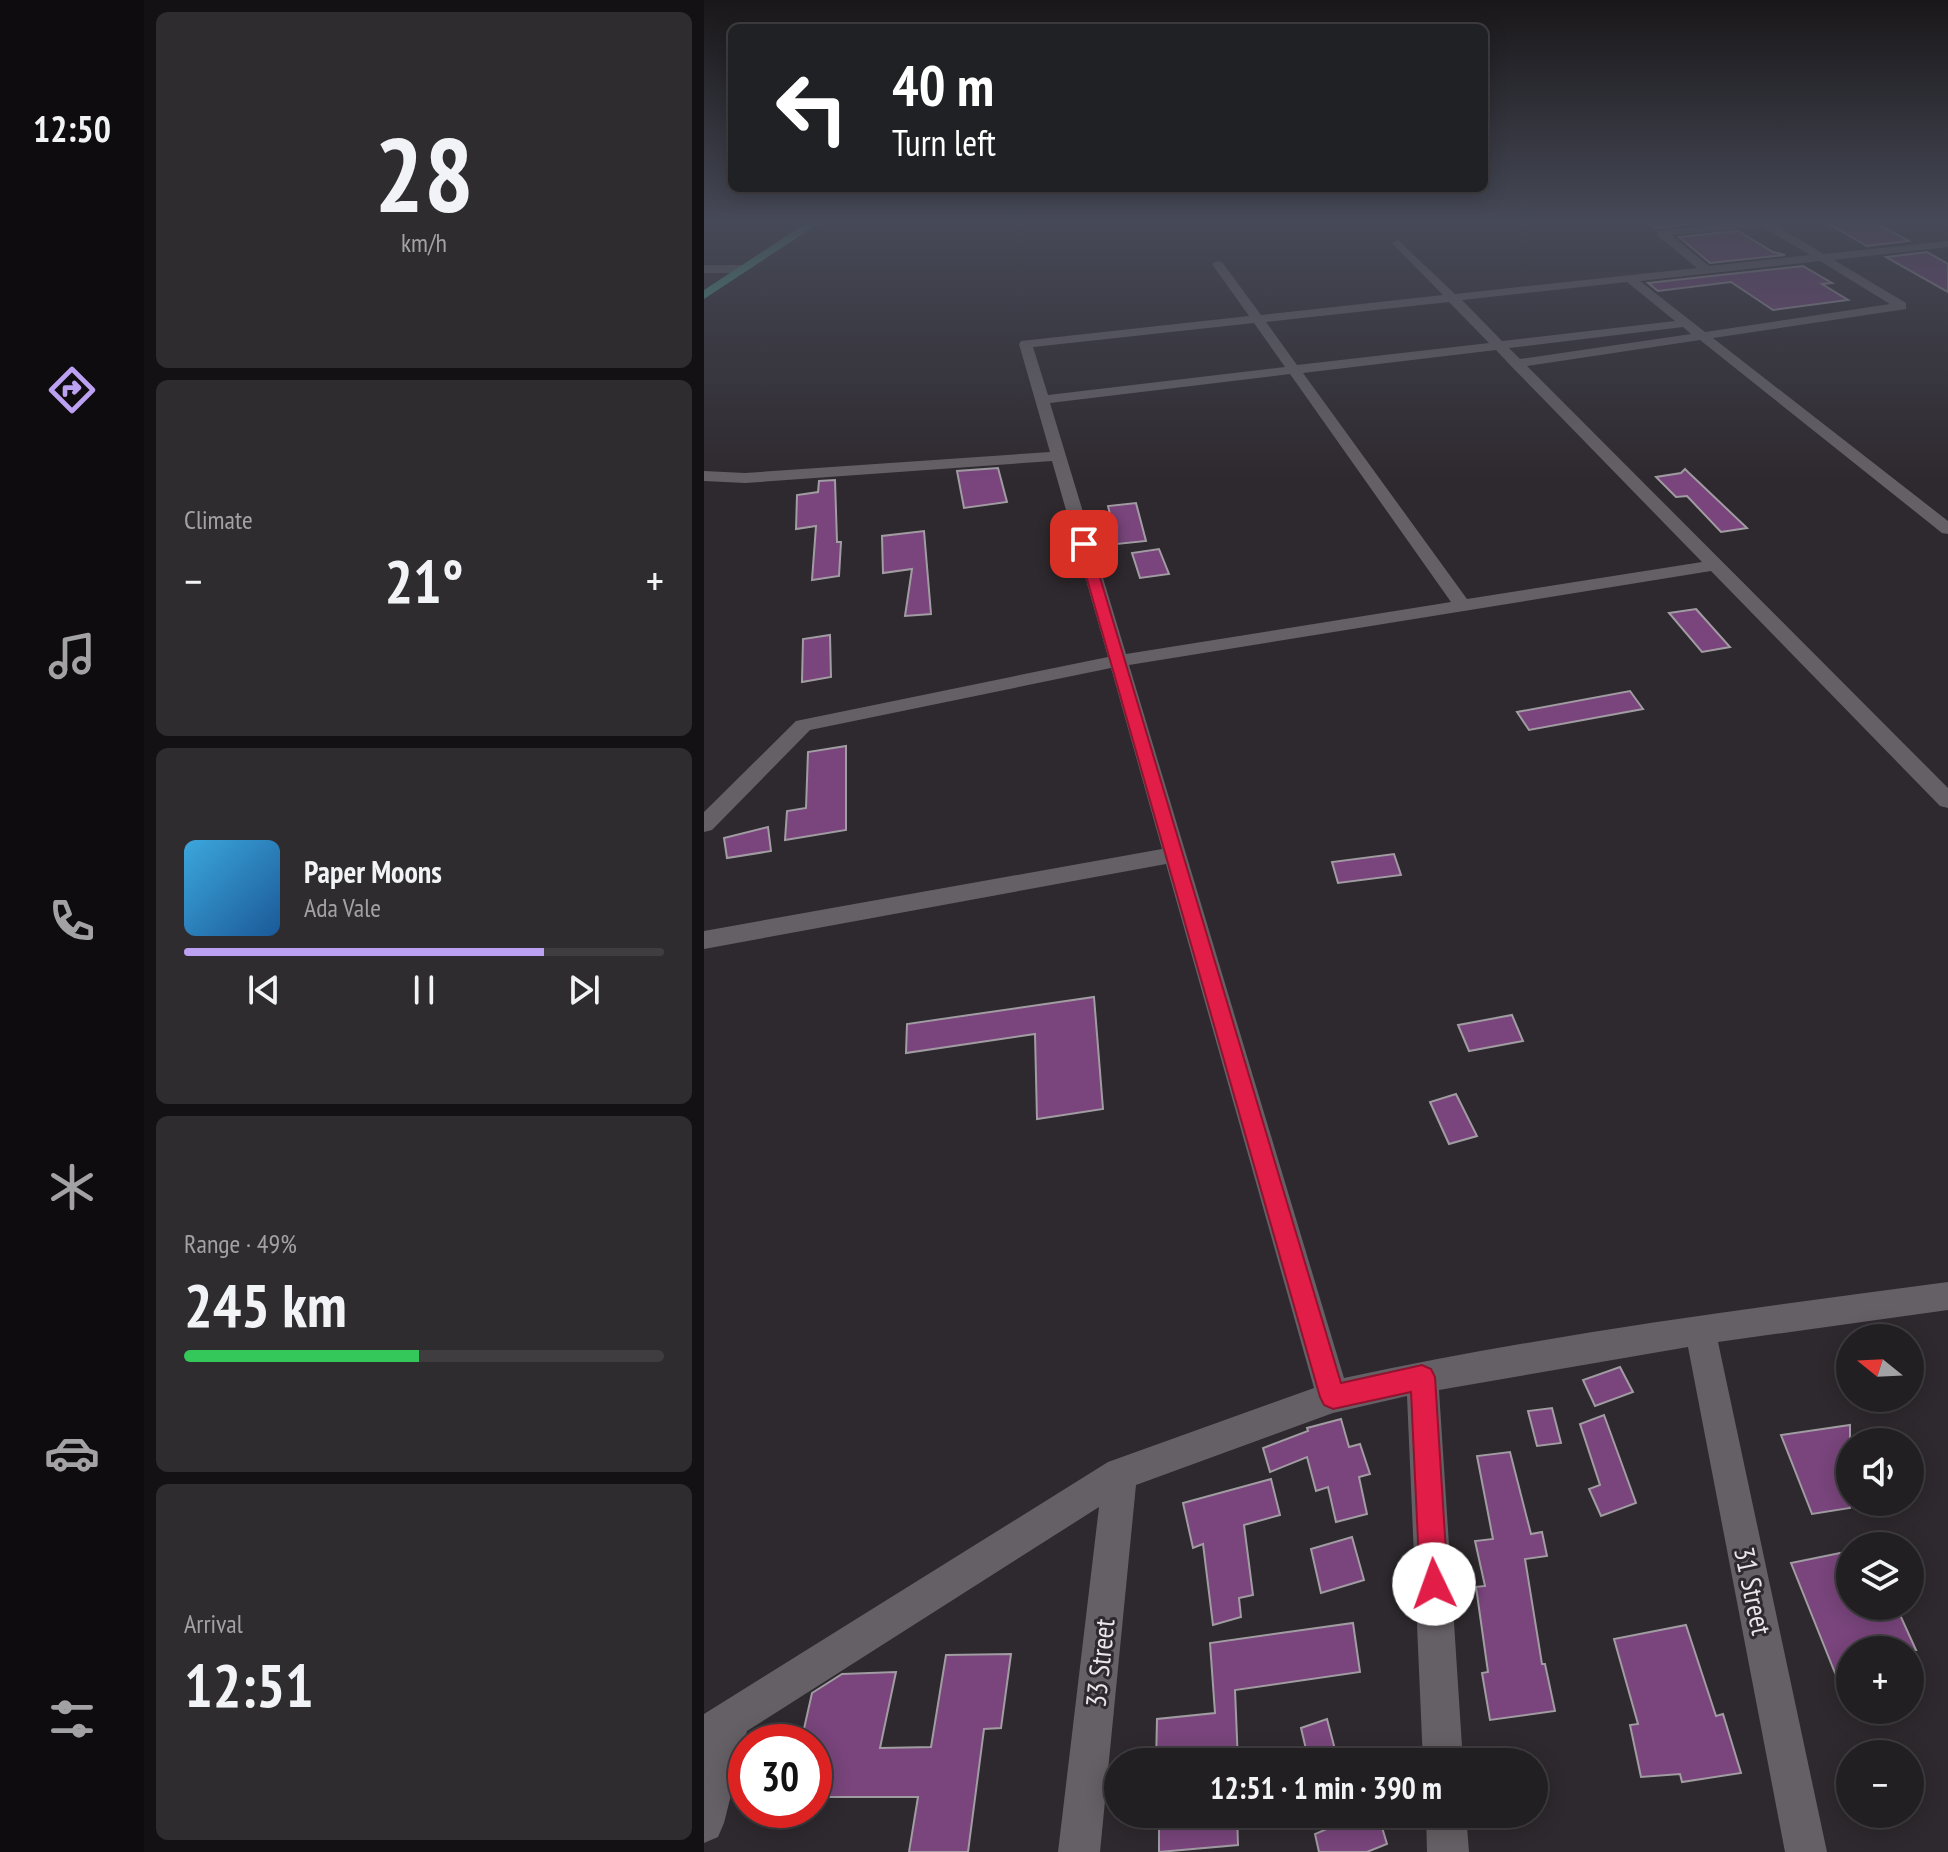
<!DOCTYPE html>
<html lang="en">
<head>
<meta charset="utf-8">
<style>
  body { margin:0; font-family:"PT Sans Narrow",sans-serif; background:#2e2c2f; color:#f1f3f6; height:100vh; display:flex; flex-direction:column; font-size:30px; white-space:nowrap }
  * { box-sizing:border-box; margin:0 }
  p { font-size:26px; color:#a2a2a5 }
  .icon { flex:none; width:44px; height:44px; fill:none; stroke:currentColor; stroke-width:2; stroke-linecap:round; stroke-linejoin:round }
  .map { position:relative; flex:1; overflow:hidden }
  .side { display:flex; flex-direction:column; gap:12px; padding:12px; background:#131113; width:560px }
  .side>* { flex:none }
  .hud { position:absolute; left:24px; top:24px; width:760px; height:168px; border-radius:12px; box-shadow:0 4px 20px #0003,0 0 0 2px #3f3d40; background:#202124; color:#fff; overflow:hidden }
  .needle { width:52px; rotate:288deg }
  .buttons { position:absolute; left:1132px; top:1324px; display:grid; gap:16px }
  .buttons a { display:grid; place-items:center; width:88px; height:88px; border-radius:50%; background:#221f22; box-shadow:0 4px 20px #0003,0 0 0 2px #3f3d40; font-size:40px }
  .speed { position:absolute; left:24px; top:1724px; display:flex; gap:16px; font-size:40px; font-weight:700; text-align:center }
  .speed>* { display:grid; place-content:center; width:104px; height:104px; border-radius:50%; background:#221f22; box-shadow:0 4px 20px #0003,0 0 0 2px #3f3d40; line-height:1 }
  .speed .limit { border:12px solid #d22; background:#fff; color:#111 }
  .pin { position:absolute; display:grid; place-items:center; width:68px; height:68px; color:#fff; margin:-34px; border-radius:16px; box-shadow:0 4px 12px #0006 }
  .me { position:absolute; width:88px; margin:-44px; rotate:357deg; stroke-linejoin:round; filter:drop-shadow(0 0 6px #0008) }
  .turn { display:flex; align-items:center; gap:28px; height:168px; padding:0 32px; font-size:36px }
  .turn .icon { width:104px; height:104px; stroke-width:2.5 }
  .turn b { display:block; font-size:56px; line-height:68px }
  .big { font-size:60px; font-weight:700; line-height:1.1 }
  .side .card { flex:1; display:flex; flex-direction:column; justify-content:center; gap:12px; min-width:0; padding:0 28px; border-radius:12px; background:#2e2c2f }
  .side .dial { align-items:center; gap:0 }
  .dial b { font-size:104px; line-height:1 }
  .song { display:flex; align-items:center; gap:24px }
  .cover { width:96px; height:96px; border-radius:12px; background:linear-gradient(135deg,hsl(200 70% 55%),hsl(210 70% 35%)) }
  .played { height:8px; border-radius:4px; background:linear-gradient(90deg,#bca0f2 75%,#3f3d40 75%) }
  .keys { display:flex; justify-content:space-around; direction:ltr }
  .heat { display:flex; justify-content:space-between; align-items:center; font-size:44px; direction:ltr }
  .charge { height:12px; border-radius:6px; background:linear-gradient(90deg,#34c759 49%,#3f3d40 0) }
  .trip { position:absolute; left:400px; top:1748px; width:444px; height:80px; border-radius:40px; background:#221f22; box-shadow:0 4px 20px #0003,0 0 0 2px #3f3d40; font-weight:700; line-height:80px; text-align:center }
  main { display:flex; flex:1; min-height:0 }
  .menu { display:flex; flex-direction:column; width:144px; justify-content:space-around; align-items:center; background:#0e0c0e; color:#a2a2a5 }
  .menu .icon { width:56px; height:56px }
  .menu .active { color:#bca0f2 }
  .menu b { font-size:36px; color:#f1f3f6 }
  .map>svg:first-child { display:block }
</style>
</head>
<body>
<main>
<nav class="menu">
<b>12:50</b>
<svg class="icon active" aria-label="directions" viewBox="0 0 24 24"><path d="M12 3l9 9-9 9-9-9zM9 14v-3h6M13 9l2 2-2 2"/></svg>
<svg class="icon" aria-label="music" viewBox="0 0 24 24"><path d="M9 18V5l10-2v13"/><circle cx="6" cy="18" r="3"/><circle cx="16" cy="16" r="3"/></svg>
<svg class="icon" aria-label="phone" viewBox="0 0 24 24"><path d="M5 4h4l2 5-3 2q2 4 5 5l2-3 5 2v4C11 20 4 13 5 4z"/></svg>
<svg class="icon" aria-label="climate" viewBox="0 0 24 24"><path d="M12 3v18M4 7l16 10M4 17L20 7"/></svg>
<svg class="icon" aria-label="car" viewBox="0 0 24 24"><path d="M5 17H2v-5l4-1 3-4h7l3 4 3 1v5h-3M9 17h6M6 11h13"/><circle cx="7" cy="17" r="2"/><circle cx="17" cy="17" r="2"/></svg>
<svg class="icon" aria-label="filters" viewBox="0 0 24 24"><path d="M4 7h16M4 17h16"/><circle cx="9" cy="7" r="2"/><circle cx="15" cy="17" r="2"/></svg>
</nav>
<section class="side">
<div class="card dial"><b>28</b><p>km/h</p></div>
<div class="card"><p>Climate</p>
<div class="heat"><a>−</a><b class="big">21°</b><a>+</a></div>
</div>
<div class="card">
<div class="song"><i class="cover"></i><div><b>Paper Moons</b><p>Ada Vale</p></div></div>
<div class="played"></div>
<div class="keys"><svg class="icon" aria-label="previous" viewBox="0 0 24 24"><path d="M18 5L8 12l10 7zM5 5v14"/></svg><svg class="icon" aria-label="pause" viewBox="0 0 24 24"><path d="M8 5v14M16 5v14"/></svg><svg class="icon" aria-label="next" viewBox="0 0 24 24"><path d="M6 5l10 7-10 7zM19 5v14"/></svg></div>
</div>
<div class="card"><p>Range · 49%</p><b class="big">245 km</b><div class="charge"></div></div>
<div class="card"><p>Arrival</p><b class="big">12:51</b></div>
</section>
<div class="map">
<svg width="1244" height="1852" viewBox="0 0 1244 1852">
  <rect width="100%" height="100%" fill="#2e292e"/>
  <g fill="#79457c" stroke="#a19ca2" stroke-width="2">
    <polygon points="940,220 1016,220 1017,221 952,228"/>
    <polygon points="1118,220 1166,220 1205,241 1163,246"/>
    <polygon points="1034,231 1069,252 1081,255 1006,263 975,237"/>
    <polygon points="1223,252 1244,264 1244,292 1182,257"/>
    <polygon points="1099,266 1128,283 1118,284 1144,300 1069,310 1027,282 954,291 944,283"/>
    <polygon points="294,468 303,502 260,508 253,471"/>
    <polygon points="981,469 984,472 1043,528 1017,532 983,496 972,497 952,477 977,473"/>
    <polygon points="131,480 133,542 137,542 135,576 108,580 112,526 92,529 93,495 114,492 115,481"/>
    <polygon points="432,503 442,541 413,544 404,506"/>
    <polygon points="220,531 227,614 201,616 208,569 179,573 178,536"/>
    <polygon points="455,549 465,574 436,578 428,553"/>
    <polygon points="992,609 1026,647 998,652 965,613"/>
    <polygon points="126,635 127,677 98,682 99,639"/>
    <polygon points="926,691 939,709 825,730 813,712"/>
    <polygon points="142,746 142,830 81,840 83,811 102,808 104,752"/>
    <polygon points="64,827 67,851 23,858 20,838"/>
    <polygon points="690,854 697,875 634,883 628,862"/>
    <polygon points="390,997 399,1109 333,1119 331,1034 202,1053 203,1024"/>
    <polygon points="808,1015 819,1041 765,1051 754,1025"/>
    <polygon points="752,1094 773,1136 745,1144 726,1102"/>
    <polygon points="916,1367 929,1392 891,1406 879,1380"/>
    <polygon points="848,1408 857,1443 833,1446 824,1411"/>
    <polygon points="900,1415 932,1503 897,1516 885,1489 896,1485 876,1424"/>
    <polygon points="637,1419 645,1447 656,1444 666,1474 655,1477 663,1514 632,1522 624,1487 612,1491 603,1457 566,1472 559,1448 604,1431 603,1428"/>
    <polygon points="1146,1425 1146,1508 1108,1514 1077,1435"/>
    <polygon points="806,1452 827,1534 838,1532 843,1556 821,1559 838,1664 841,1664 851,1711 786,1720 778,1673 784,1672 772,1587 781,1586 771,1541 789,1539 773,1456"/>
    <polygon points="567,1479 576,1515 540,1525 549,1595 535,1598 537,1617 509,1625 499,1544 489,1548 479,1503"/>
    <polygon points="648,1537 660,1580 617,1593 607,1549"/>
    <polygon points="1146,1551 1146,1606 1192,1606 1212,1650 1146,1650 1145,1708 1087,1563"/>
    <polygon points="649,1623 656,1672 531,1690 534,1762 452,1762 453,1719 511,1713 506,1643"/>
    <polygon points="982,1625 1012,1716 1019,1714 1037,1773 978,1782 976,1774 937,1777 926,1725 934,1724 910,1639"/>
    <polygon points="307,1654 297,1728 280,1729 264,1852 205,1852 214,1797 110,1797 110,1742 97,1742 108,1693 138,1674 192,1672 176,1748 227,1747 242,1655"/>
    <polygon points="623,1719 633,1757 605,1762 597,1728"/>
    <polygon points="455,1814 533,1814 534,1845 455,1852"/>
    <polygon points="628,1814 674,1814 683,1844 663,1852 615,1852 611,1834 630,1826"/>
  </g>
  <g fill="none" stroke-linecap="round" stroke-linejoin="round">
    <g fill="#656065" fill-rule="evenodd">
      <path d="M1051,220H1093L1071,225L1120,254L1244,241V247L1130,260L1202,303V309L1009,338L1244,521V534L1238,533L996,340L823,366L1244,788V808L1236,806L1007,571L425,665L640,1378C839,1335 1042,1309 1244,1282V1310L1014,1342L1123,1852H1081L984,1347L735,1390L759,1762H719L703,1396L629,1413L432,1485L396,1852H354L395,1507L43,1731L20,1823L14,1837L0,1843V1714L404,1462L610,1388L462,864L0,949V931L458,849L407,668L106,730L8,830L0,832V812L92,721L404,657L348,461L41,483L0,481V471L41,473L346,452L315,344L317,341L545,316L508,264L514,261L518,262L557,315L739,295L690,245L688,243L694,240L751,294L993,268L953,235V231ZM1058,226L1106,255L1005,266L967,235ZM1116,261L1186,304L1001,332L936,281ZM923,282L971,321L798,341L758,300ZM745,302L785,343L593,365L562,322ZM550,323L581,367L344,395L329,347ZM979,327L987,334L816,359L805,348ZM792,350L808,367L998,562L763,599L599,373ZM586,374L747,602L422,654L346,403Z"/>
      <polygon points="0,265 38,265 44,269 38,273 0,273"/>
      <polygon points="722,1814 762,1814 765,1852 723,1852"/>
    </g>
    <polygon fill="#49a587" fill-rule="evenodd" points="107,220 120,220 0,299 0,290"/>
  </g>
  <linearGradient id="sky" x2="0" y2="1"><stop stop-color="#191719"/><stop offset="0.46" stop-color="#464957"/><stop offset="1" stop-color="#464957" stop-opacity="0"/></linearGradient>
  <rect width="1244" height="480" fill="url(#sky)"/>
  <polygon fill="#e11d48" stroke="#92132f" stroke-width="2" points="375,541 386,544 637,1383 718,1365 727,1369 731,1377 744,1584 740,1594 730,1598 720,1594 716,1584 707,1392 629,1409 620,1405 616,1397 373,544"/>
  <g text-anchor="middle" stroke-width="6" stroke-linejoin="round" paint-order="stroke">
    <g font-size="28" fill="#e9e6e9" stroke="#2e292e">
      <text transform="translate(1049 1591) rotate(78)" y="10">31 Street</text>
      <text transform="translate(396 1663) rotate(-84)" y="10">33 Street</text>
    </g>
  </g>
</svg>
<div class="buttons">
<a><svg class="needle" viewBox="-14 -14 28 28"><path d="M0-13l5 13h-10z" fill="#e53935"/><path d="M0 13l5-13h-10z" fill="#a2a2a5"/></svg></a>
<a><svg class="icon" aria-label="sound" viewBox="0 0 24 24"><path d="M4 9h4l5-4v14l-5-4H4zM17 9q2 3 0 6"/></svg></a>
<a><svg class="icon" aria-label="layers" viewBox="0 0 24 24"><path d="M12 4l9 5-9 5-9-5zM3 14l9 5 9-5"/></svg></a>
<a>+</a>
<a>−</a>
</div>
<div class="speed"><div class="limit">30</div></div>
<div class="pin" style="left:380px;top:544px;background:#d93025"><svg class="icon" aria-label="arrive" viewBox="0 0 24 24"><path d="M6 21V4h12l-3 4 3 4H6"/></svg></div>
<svg class="me" style="left:730px;top:1584px" viewBox="-20 -20 40 40"><circle r="19" fill="#fff"/><path d="M0-13L10 11 0 6-10 11z" fill="#e11d48"/></svg>
<div class="trip">12:51 · 1 min · 390 m</div>
<div class="hud">
<div class="turn"><svg class="icon" aria-label="left" viewBox="0 0 24 24"><path d="M17 20v-9H6M10 6l-5 5 5 5"/></svg><div><b>40 m</b>Turn left</div></div>
</div>
</div>
</main>
</body>
</html>
